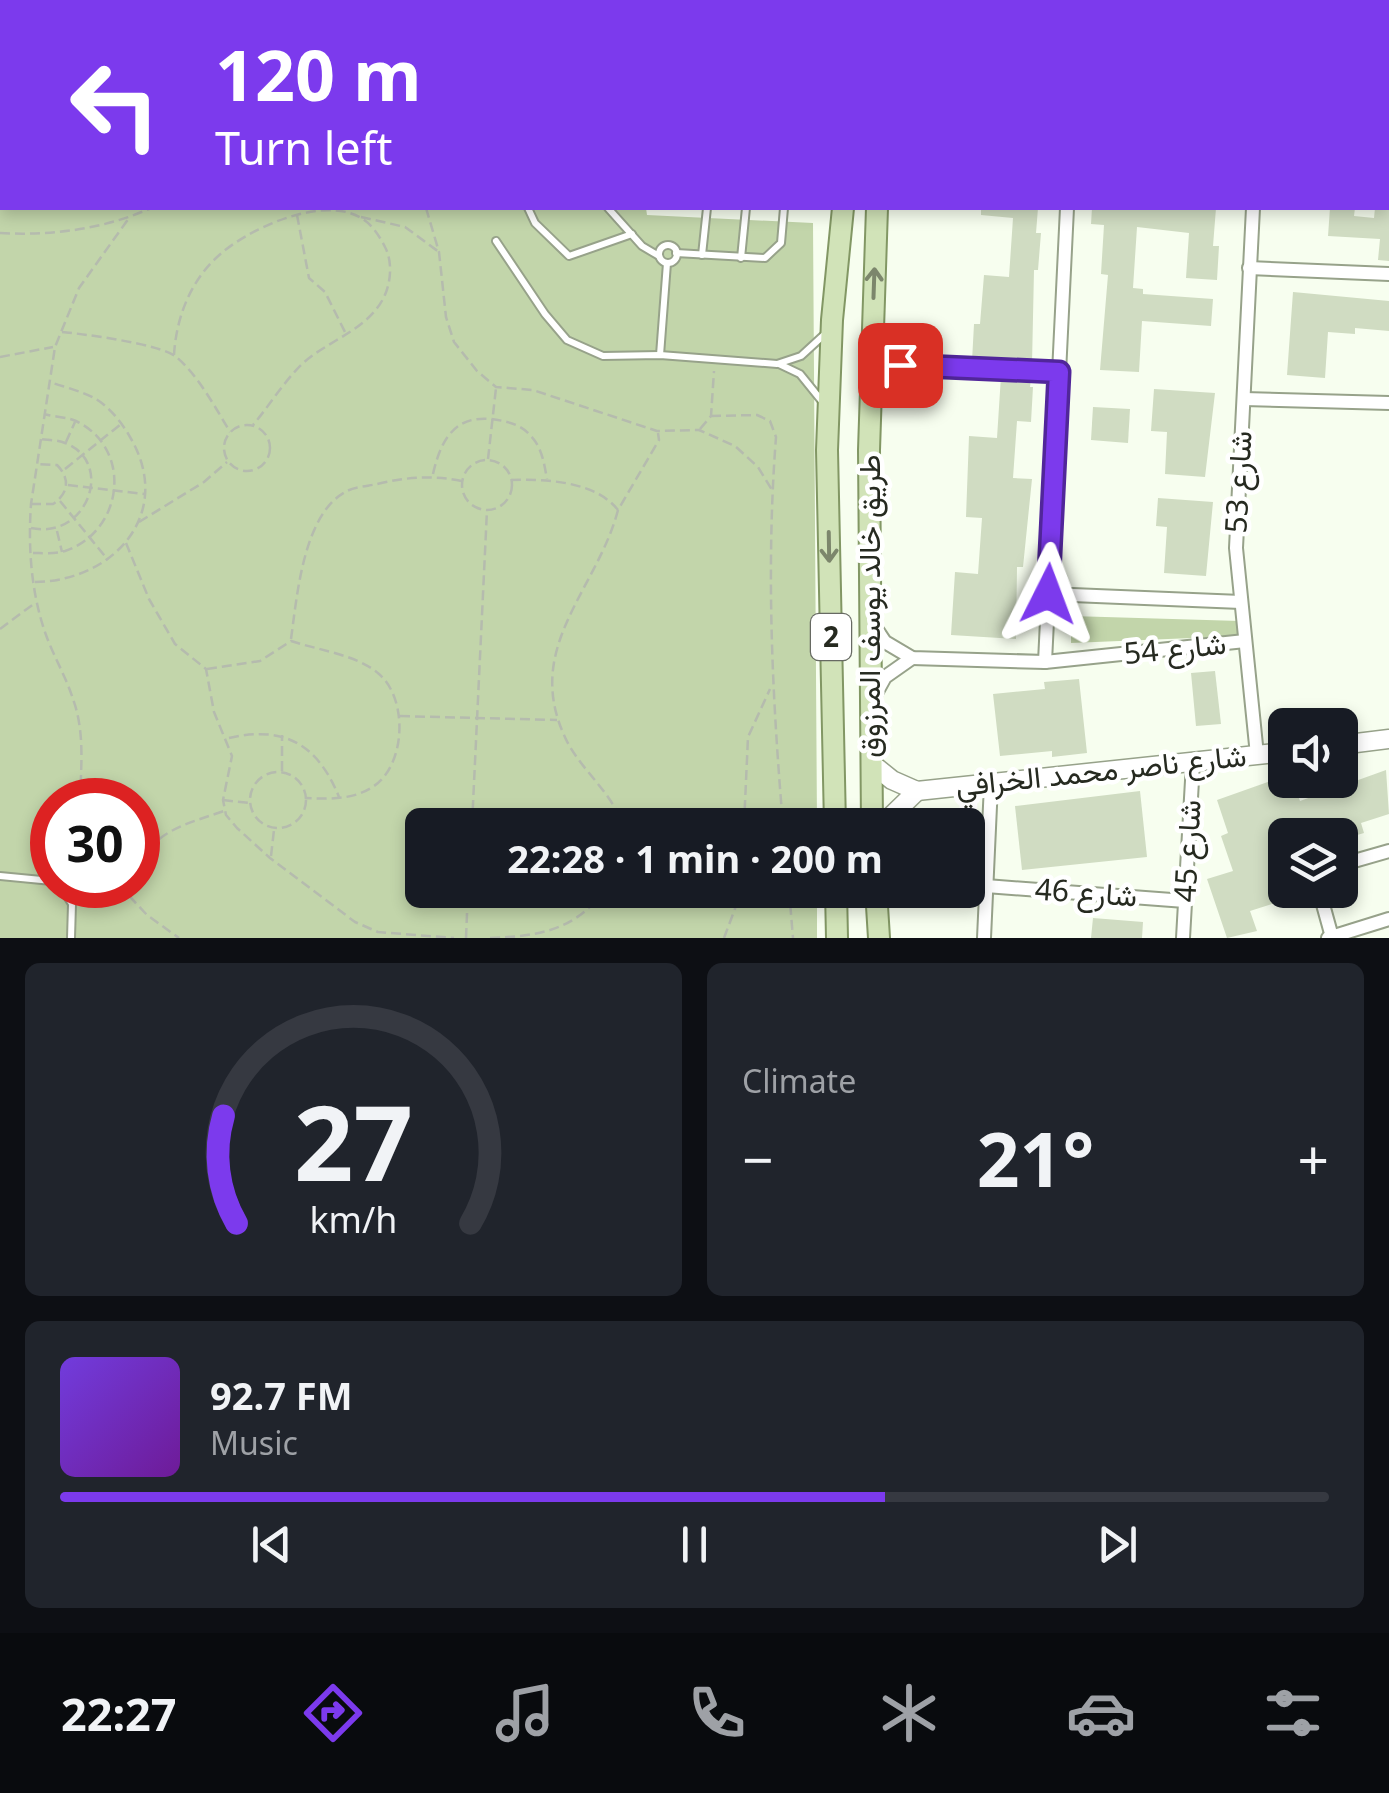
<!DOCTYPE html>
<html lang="en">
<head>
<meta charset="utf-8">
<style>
  body { margin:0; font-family:"Noto Sans",Vazirmatn,sans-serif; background:#20242c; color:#f1f3f6; height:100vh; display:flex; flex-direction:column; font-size:38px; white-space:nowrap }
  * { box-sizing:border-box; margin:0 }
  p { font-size:32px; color:#9ea1a6 }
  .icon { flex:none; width:55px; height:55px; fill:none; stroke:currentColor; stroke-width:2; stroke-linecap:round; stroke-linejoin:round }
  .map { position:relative; height:938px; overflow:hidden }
  .details { display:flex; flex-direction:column; gap:25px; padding:25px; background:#0d0f14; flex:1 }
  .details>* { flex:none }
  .guide { position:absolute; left:0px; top:0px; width:1390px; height:210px; box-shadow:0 5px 15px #0003; background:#7c3aed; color:#fff; overflow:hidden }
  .buttons { position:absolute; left:1268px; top:708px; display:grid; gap:20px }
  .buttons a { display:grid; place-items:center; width:90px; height:90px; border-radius:15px; background:#171b24; box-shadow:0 5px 15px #0003; font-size:50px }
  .speed { position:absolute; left:30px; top:778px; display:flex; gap:20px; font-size:50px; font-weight:700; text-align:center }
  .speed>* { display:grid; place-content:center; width:130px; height:130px; border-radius:50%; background:#171b24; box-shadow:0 5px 15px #0003; line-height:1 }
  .speed .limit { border:15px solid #d22; background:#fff; color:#111 }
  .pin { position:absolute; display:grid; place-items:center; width:85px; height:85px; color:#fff; margin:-42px; border-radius:20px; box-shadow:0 5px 15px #0006 }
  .me { position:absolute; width:110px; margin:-55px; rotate:3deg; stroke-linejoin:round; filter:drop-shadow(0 0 8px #0008) }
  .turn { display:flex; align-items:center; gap:35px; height:210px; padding:0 50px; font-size:45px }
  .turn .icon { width:130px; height:130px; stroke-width:2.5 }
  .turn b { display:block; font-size:70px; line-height:85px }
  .big { font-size:75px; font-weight:700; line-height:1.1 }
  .details .widget { flex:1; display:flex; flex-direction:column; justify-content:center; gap:15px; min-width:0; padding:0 35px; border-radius:15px; background:#20242c }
  .details .dial { align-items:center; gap:0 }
  .dial svg { height:260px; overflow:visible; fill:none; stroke:#363941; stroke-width:7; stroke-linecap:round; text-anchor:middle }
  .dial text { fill:#f1f3f6; stroke:none }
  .song { display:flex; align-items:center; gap:30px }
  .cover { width:120px; height:120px; border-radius:15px; background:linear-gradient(135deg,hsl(260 70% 55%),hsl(280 70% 35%)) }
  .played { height:10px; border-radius:5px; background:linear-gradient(90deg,#7c3aed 65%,#363941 65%) }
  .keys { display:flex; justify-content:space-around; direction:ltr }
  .heat { display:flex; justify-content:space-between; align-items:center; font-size:55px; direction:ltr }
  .details .tiles { flex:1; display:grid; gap:25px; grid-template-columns:1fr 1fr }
  .widget:last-child { grid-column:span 2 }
  .trip { position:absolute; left:405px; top:808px; width:580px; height:100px; border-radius:15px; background:#171b24; box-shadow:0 5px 15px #0003; font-weight:700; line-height:100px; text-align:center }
  .dock { display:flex; height:160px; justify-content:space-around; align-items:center; background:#090b0e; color:#9ea1a6 }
  .dock .icon { width:70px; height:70px }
  .dock .current { color:#7c3aed }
  .dock b { font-size:45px; color:#f1f3f6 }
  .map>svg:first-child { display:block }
</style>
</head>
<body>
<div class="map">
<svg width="1389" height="938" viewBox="0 0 1389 938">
  <rect width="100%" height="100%" fill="#f7feef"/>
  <g fill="#c2d5aa" fill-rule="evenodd">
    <path d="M0,5L2,208H646L647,215L813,223L817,825H422V890H817V938H0ZM52,800H138V885H52Z"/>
    <polygon points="1071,616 1240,621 1241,636 1071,643"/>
  </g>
  <g fill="#d0dcc2">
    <polygon points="981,208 1038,208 1036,233 1041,233 1038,270 1034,270 1032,364 972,361 974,324 980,324 984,275 1009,277 1013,218 981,215"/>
    <polygon points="1092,208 1216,208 1213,246 1219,246 1217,280 1186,278 1189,233 1137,227 1133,288 1143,289 1143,294 1213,299 1211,326 1142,321 1139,372 1100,370 1108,275 1101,274 1104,225 1091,224"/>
    <polygon points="1330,208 1355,208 1354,216 1374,218 1375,208 1389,208 1389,261 1378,260 1380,239 1328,236"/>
    <polygon points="1293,292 1389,301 1389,331 1355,328 1355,334 1328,332 1325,378 1287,375"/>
    <polygon points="1001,376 1031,378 1030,387 1033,387 1031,422 1017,421 1013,478 1032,479 1023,567 1017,567 1016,639 951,635 955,572 978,574 982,518 966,517 969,436 997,438"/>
    <polygon points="1154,389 1215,393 1205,477 1165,474 1167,432 1151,431"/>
    <polygon points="1093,407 1130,409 1128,443 1091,440"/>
    <polygon points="1158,498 1213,502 1206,576 1164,573 1167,527 1156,526"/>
    <polygon points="1215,671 1221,724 1196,726 1191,673"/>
    <polygon points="1079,679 1087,753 1052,757 1052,751 1000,756 993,694 1045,689 1044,682"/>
    <polygon points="1386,770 1389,814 1361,823 1364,833 1340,840 1340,835 1285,835 1285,890 1309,892 1250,911 1257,931 1227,938 1207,879 1233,871 1221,836 1228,833 1217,800 1285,776 1285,780 1293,780 1300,801"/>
    <polygon points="1140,791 1147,857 1022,870 1015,806"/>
    <polygon points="1093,918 1143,922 1142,938 1091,938"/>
  </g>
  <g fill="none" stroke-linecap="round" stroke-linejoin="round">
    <defs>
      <g id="lane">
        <polyline points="528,208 535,223 569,256 632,234"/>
        <polyline points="608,208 642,246 659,256"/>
        <polyline points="496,241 545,314 567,340 603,356 660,355 777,364 801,356 825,334"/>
        <circle cx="668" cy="254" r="9"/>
        <polyline points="676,253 765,258 781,243 784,208"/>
        <polyline points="702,255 707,208"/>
        <polyline points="741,258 746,208"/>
        <polyline points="660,355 667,263"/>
        <polyline points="779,364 800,374 821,400"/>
        <polyline points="900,365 1058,372"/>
        <polyline points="0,876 52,881"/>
        <polyline points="60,885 72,904 71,938"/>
      </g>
      <g id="street">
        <polyline points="1388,149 1389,149"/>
        <polyline points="1253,208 1236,548 1257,755"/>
        <polyline points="1249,268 1389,274"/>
        <polyline points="1244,399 1389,403"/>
        <polyline points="1048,594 1241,602"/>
        <polyline points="873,624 885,642 912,658 1045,662 1245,641"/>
        <polyline points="1045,662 1067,208"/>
        <polyline points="874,697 885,677 912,658"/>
        <polyline points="1340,865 1389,851"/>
        <polyline points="986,886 1185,901"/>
        <polyline points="1319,890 1332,937"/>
        <polyline points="984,938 991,784"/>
        <polyline points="1183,938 1193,763"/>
        <polyline points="1328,938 1389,919"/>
      </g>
      <g id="secondary">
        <polyline points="0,16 2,16"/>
        <polyline points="1388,70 1389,70"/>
        <polyline points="1340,745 1389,739"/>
        <polyline points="871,763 892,780 917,791 1285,752"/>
        <polyline points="882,825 917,791"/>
      </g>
      <g id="primary">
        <polyline points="956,0 957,2"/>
        <polyline points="785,2 785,0"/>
        <polyline points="835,825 827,450 832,320 843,208"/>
        <polyline points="872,825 869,450 877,208"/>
        <polyline points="836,890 837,938"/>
        <polyline points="876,890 879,938"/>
      </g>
      <g id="highway">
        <polyline points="57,0 91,2"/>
        <polyline points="372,0 424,2"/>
        <polyline points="1106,0 1155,2"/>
        <polyline points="1388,14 1389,14"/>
        <polyline points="1388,45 1389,45"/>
      </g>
    </defs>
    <use href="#lane" stroke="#97a28a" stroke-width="10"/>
    <use href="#street" stroke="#97a28a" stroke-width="16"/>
    <use href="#secondary" stroke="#97a28a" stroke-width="21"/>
    <use href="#primary" stroke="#829764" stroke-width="24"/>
    <use href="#highway" stroke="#829764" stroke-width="29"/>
    <g stroke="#b5bbae" stroke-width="2.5" stroke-dasharray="10 5" stroke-linecap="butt">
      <polyline points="426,208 439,252 446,317 454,342 477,371 496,387 533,390 657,431 699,430 735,446 758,467 772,490"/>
      <polyline points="297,215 309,278 325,292 346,334"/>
      <polyline points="361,217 405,227 439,252"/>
      <path d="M0,233C51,236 105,229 151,208"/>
      <path d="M62,332C84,334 159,344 175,356C196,372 217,410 230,432"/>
      <path d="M174,355C176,320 189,284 215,259C244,230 322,194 361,218C372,224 380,237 385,247C393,262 391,284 383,299C366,331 326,341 301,365C283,383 269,406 253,425"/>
      <polyline points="0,357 53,347"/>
      <path d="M711,416L757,415L770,421L776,437C766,567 772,695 783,825"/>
      <circle cx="247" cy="448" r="23"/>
      <polyline points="700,429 711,416 714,371"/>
      <polyline points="66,442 75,422"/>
      <polyline points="488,459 496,388"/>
      <circle cx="487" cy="485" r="25"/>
      <polyline points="65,469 121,424"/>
      <path d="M433,474C442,434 459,411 503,421C513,423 523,427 530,435C542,447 544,463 547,479"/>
      <path d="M511,480C546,479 595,481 618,510L659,440L658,433"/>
      <polyline points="68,485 144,494"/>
      <polyline points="60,501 108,560"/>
      <path d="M31,504H53C68,494 71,479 57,465L37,464"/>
      <path d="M618,510C597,590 524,646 564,735C578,768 610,789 623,825"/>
      <polyline points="139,522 204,482 227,462"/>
      <path d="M31,528C88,540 115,462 65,443C58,440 48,440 41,439"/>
      <polyline points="57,531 62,552"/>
      <polyline points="126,543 149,599 175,644 206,669 214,712 232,756 223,800 226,815 237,828 270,858 355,922 378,932 454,938"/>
      <path d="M33,553C43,553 55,554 65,551C123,532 134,449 76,421C67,417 54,417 44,414"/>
      <path d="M35,582C114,581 175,513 130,437C122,423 109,406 94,398C81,391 64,387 50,382"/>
      <polyline points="0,629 35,603"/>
      <path d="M291,639C297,597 303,513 347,491C355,487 368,486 377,484C407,477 432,475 462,481"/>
      <path d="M207,669L260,661L291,641C318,650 358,655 379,674C408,699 406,764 374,786C354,800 330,799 306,798"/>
      <polyline points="400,716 557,720"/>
      <path d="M229,738C285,725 318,745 339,797"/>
      <polyline points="282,771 282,735"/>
      <circle cx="278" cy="800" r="28"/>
      <path d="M80,800C81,767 85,732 73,699C66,677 54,657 46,635C31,593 28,547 31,504L55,347L79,288L129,218"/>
      <polyline points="223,800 249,803"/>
      <polyline points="472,825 487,510"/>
      <polyline points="744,825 748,737 770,689"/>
      <polyline points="271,856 274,830"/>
      <path d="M138,860C164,828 186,824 224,811"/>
      <polyline points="119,885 147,915 179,938"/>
      <polyline points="789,890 793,938"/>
      <polyline points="466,938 468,890"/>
      <path d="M490,938C539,936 574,931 605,890"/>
      <polyline points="724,938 742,890"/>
    </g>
    <use href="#lane" stroke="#fff" stroke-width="6"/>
    <use href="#street" stroke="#fff" stroke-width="12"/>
    <use href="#secondary" stroke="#fff" stroke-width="18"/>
    <use href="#primary" stroke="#d1e3b8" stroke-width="20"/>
    <use href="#highway" stroke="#b3d188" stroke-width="25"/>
  </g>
  <defs><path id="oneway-shaft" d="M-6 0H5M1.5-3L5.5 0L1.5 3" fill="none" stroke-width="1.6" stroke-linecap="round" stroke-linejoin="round" transform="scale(2.5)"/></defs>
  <g stroke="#7c866c">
    <use href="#oneway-shaft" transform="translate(874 283) rotate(-88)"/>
    <use href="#oneway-shaft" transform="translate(829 547) rotate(89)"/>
  </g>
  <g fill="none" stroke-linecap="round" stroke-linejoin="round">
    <defs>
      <polyline id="route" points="900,365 1059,372 1048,594"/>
    </defs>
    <use href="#route" stroke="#51269a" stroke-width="25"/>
    <use href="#route" stroke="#7c3aed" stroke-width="18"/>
  </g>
  <g text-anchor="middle" stroke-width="9" stroke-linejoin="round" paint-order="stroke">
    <rect fill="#fff" stroke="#676a63" stroke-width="2.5" x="811" y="614" width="40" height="46" rx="8"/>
    <g font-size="28" font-weight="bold" fill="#262a20">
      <text x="831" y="647">2</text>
    </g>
    <g font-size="30" fill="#262a20" stroke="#fff">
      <text transform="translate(1239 482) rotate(-87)" y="10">شارع 53</text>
      <text transform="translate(870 606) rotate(-90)" y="10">طريق خالد يوسف المرزوق</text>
      <text transform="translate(1175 649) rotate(-6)" y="10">شارع 54</text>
      <text transform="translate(1101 771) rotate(-6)" y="10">شارع ناصر محمد الخرافي</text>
      <text transform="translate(1188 851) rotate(-87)" y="10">شارع 45</text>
      <text transform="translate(1086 893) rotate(4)" y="10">شارع 46</text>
    </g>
  </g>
</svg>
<div class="buttons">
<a><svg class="icon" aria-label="sound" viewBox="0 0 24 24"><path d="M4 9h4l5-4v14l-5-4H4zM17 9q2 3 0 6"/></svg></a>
<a><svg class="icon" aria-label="layers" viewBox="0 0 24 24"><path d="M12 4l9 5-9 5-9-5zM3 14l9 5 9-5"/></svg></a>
</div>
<div class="speed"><div class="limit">30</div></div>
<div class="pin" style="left:900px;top:365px;background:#d93025"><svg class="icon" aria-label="arrive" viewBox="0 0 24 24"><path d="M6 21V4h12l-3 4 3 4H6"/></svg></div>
<svg class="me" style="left:1048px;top:594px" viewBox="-20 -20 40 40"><path d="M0-17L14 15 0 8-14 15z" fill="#7c3aed" stroke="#fff" stroke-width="4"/></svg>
<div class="trip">22:28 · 1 min · 200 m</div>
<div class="guide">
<div class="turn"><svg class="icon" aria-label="left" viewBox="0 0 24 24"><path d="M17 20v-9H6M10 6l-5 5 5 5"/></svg><div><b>120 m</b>Turn left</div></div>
</div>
</div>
<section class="details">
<div class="tiles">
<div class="widget dial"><svg viewBox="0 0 100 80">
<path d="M14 69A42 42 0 1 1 86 69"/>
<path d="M14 69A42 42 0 0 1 10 36" stroke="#7c3aed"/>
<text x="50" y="56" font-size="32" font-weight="700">27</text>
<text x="50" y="72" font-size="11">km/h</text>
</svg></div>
<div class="widget"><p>Climate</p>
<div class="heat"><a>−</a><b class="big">21°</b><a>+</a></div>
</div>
<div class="widget">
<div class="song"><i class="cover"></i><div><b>92.7 FM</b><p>Music</p></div></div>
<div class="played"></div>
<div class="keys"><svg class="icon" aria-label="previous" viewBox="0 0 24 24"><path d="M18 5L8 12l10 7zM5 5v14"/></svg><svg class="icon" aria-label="pause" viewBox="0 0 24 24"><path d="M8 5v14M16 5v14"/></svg><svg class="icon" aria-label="next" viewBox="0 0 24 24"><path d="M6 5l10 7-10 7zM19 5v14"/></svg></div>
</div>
</div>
</section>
<nav class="dock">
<b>22:27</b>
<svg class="icon current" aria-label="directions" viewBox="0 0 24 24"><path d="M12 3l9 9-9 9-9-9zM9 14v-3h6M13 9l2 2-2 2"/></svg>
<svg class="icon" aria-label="music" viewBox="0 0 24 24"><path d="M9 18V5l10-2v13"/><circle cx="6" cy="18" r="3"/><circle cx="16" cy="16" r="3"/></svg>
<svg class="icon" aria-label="phone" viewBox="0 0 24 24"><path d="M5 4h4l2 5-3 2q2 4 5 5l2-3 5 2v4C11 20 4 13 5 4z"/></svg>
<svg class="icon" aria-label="climate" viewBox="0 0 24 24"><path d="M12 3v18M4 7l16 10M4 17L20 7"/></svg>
<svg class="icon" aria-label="car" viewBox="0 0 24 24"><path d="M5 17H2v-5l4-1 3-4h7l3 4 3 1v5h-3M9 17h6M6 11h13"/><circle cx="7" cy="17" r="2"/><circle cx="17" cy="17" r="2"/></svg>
<svg class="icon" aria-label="filters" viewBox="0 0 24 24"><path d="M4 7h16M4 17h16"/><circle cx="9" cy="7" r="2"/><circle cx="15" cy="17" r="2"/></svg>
</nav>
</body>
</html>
